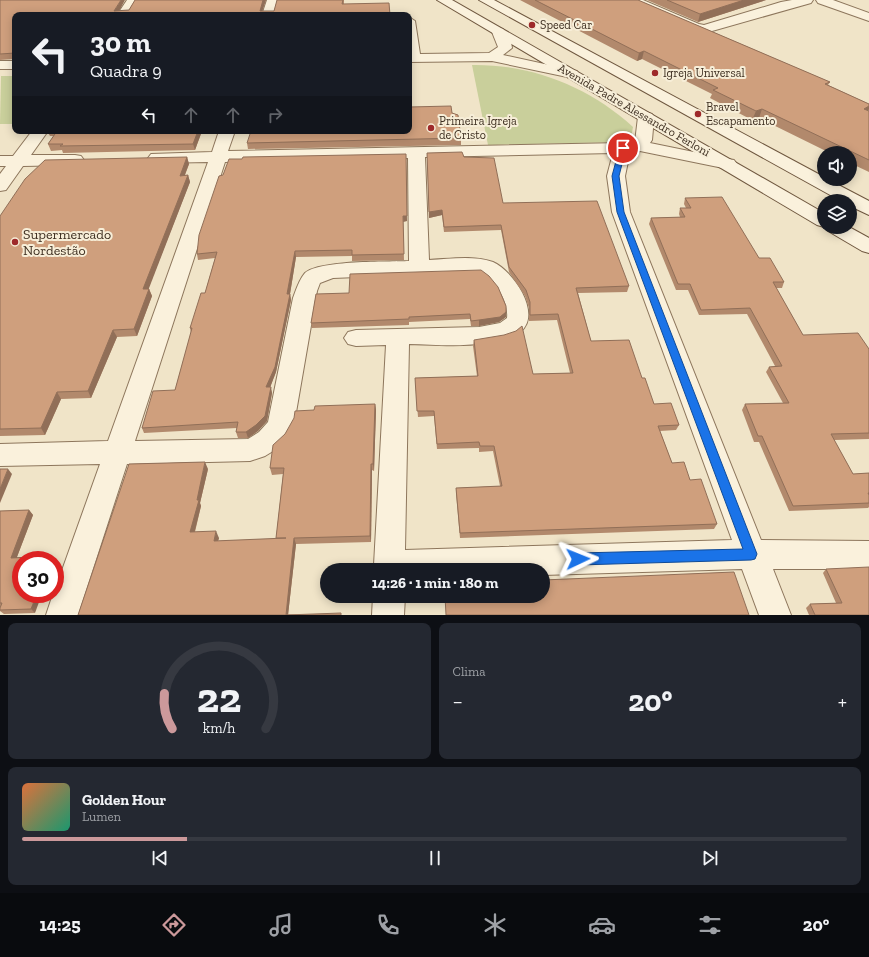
<!DOCTYPE html>
<html lang="pt">
<head>
<meta charset="utf-8">
<style>
  body { margin:0; font-family:"Zilla Slab",serif; background:#242831; color:#f1f3f6; height:100vh; display:flex; flex-direction:column; font-size:15px; white-space:nowrap }
  * { box-sizing:border-box; margin:0 }
  p { font-size:13px; color:#9ea1a6 }
  .icon { flex:none; width:22px; height:22px; fill:none; stroke:currentColor; stroke-width:2; stroke-linecap:round; stroke-linejoin:round }
  .map { position:relative; height:615px; overflow:hidden }
  .side { display:flex; flex-direction:column; gap:8px; padding:8px; background:#0d0f14; flex:1 }
  .side>* { flex:none }
  .guide { position:absolute; left:12px; top:12px; width:400px; height:122px; border-radius:8px; box-shadow:0 2px 10px #0003; background:#171b24; color:#f1f3f6; overflow:hidden }
  .controls { position:absolute; left:817px; top:146px; display:grid; gap:8px }
  .controls a { display:grid; place-items:center; width:40px; height:40px; border-radius:50%; background:#171b24; box-shadow:0 2px 10px #0003; font-size:20px }
  .speed { position:absolute; left:12px; top:551px; display:flex; gap:8px; font-size:20px; font-weight:700; text-align:center }
  .speed>* { display:grid; place-content:center; width:52px; height:52px; border-radius:50%; background:#171b24; box-shadow:0 2px 10px #0003; line-height:1 }
  .speed .limit { border:6px solid #d22; background:#fff; color:#111 }
  .pin { position:absolute; display:grid; place-items:center; width:34px; height:34px; color:#fff; margin:-17px; border:2px solid #fff; border-radius:50%; box-shadow:0 1px 4px #0007 }
  .me { position:absolute; width:44px; margin:-22px; rotate:88deg; stroke-linejoin:round; filter:drop-shadow(0 0 3px #0008) }
  .turn { display:flex; align-items:center; gap:14px; height:84px; padding:0 12px; font-size:18px }
  .turn .icon { width:52px; height:52px; stroke-width:2.5 }
  .turn b { display:block; font-size:28px; line-height:34px }
  .lanes { display:flex; align-items:center; height:38px; padding:0 12px; background:#0003; justify-content:center; gap:20px; direction:ltr }
  .lanes .off { opacity:.35 }
  .big { font-size:30px; font-weight:700; line-height:1.1 }
  .side .widget { flex:1; display:flex; flex-direction:column; justify-content:center; gap:6px; min-width:0; padding:0 14px; border-radius:8px; background:#242831 }
  .side .dial { align-items:center; gap:0 }
  .dial svg { height:104px; overflow:visible; fill:none; stroke:#363941; stroke-width:7; stroke-linecap:round; text-anchor:middle }
  .dial text { fill:#f1f3f6; stroke:none }
  .song { display:flex; align-items:center; gap:12px }
  .cover { width:48px; height:48px; border-radius:6px; background:linear-gradient(135deg,hsl(20 70% 55%),hsl(160 70% 35%)) }
  .played { height:4px; border-radius:2px; background:linear-gradient(90deg,#cc999b 20%,#363941 20%) }
  .keys { display:flex; justify-content:space-around; direction:ltr }
  .heat { display:flex; justify-content:space-between; align-items:center; font-size:22px; direction:ltr }
  .side .tiles { flex:1; display:grid; gap:8px; grid-template-columns:1fr 1fr }
  .widget:last-child { grid-column:span 2 }
  .trip { position:absolute; left:320px; top:563px; width:230px; height:40px; border-radius:20px; background:#171b24; box-shadow:0 2px 10px #0003; font-weight:700; line-height:40px; text-align:center }
  .dock { display:flex; height:64px; justify-content:space-around; align-items:center; background:#090b0e; color:#9ea1a6 }
  .dock .icon { width:28px; height:28px }
  .dock .on { color:#cc999b }
  .dock b { font-size:18px; color:#f1f3f6 }
  .map>svg:first-child { display:block }
</style>
</head>
<body>
<div class="map">
<svg width="869" height="615" viewBox="0 0 869 615">
  <rect width="100%" height="100%" fill="#f0e4c8"/>
  <g fill="#c9cf9b">
    <path d="M472,65C532,64 589,87 633,127L631,138L622,142L488,145Z"/>
    <polygon points="1,76 15,76 15,124 0,124"/>
  </g>
  <g fill="none" stroke-linecap="round" stroke-linejoin="round">
    <defs>
      <g id="minor">
        <polygon points="127,0 139,0 129,15 117,15"/>
        <polygon points="267,0 279,0 274,15 262,15"/>
        <polygon points="627,0 643,0 699,24 704,25 781,2 792,0 813,0 811,3 705,33 692,31 629,3"/>
        <polygon points="816,0 833,0 869,13 869,21 818,3"/>
        <polygon points="409,17 415,21 420,54 489,53 498,47 492,32 498,28 503,29 511,42 512,48 503,55 572,70 577,71 579,74 577,77 572,78 492,61 409,62"/>
        <rect x="0" y="61" width="15" height="8"/>
        <path d="M646,112L652,114L654,117L652,140L650,143L728,159L734,160L737,164L734,168L728,169L640,151L630,152L625,176L630,212L761,540L869,541V569H773L791,615H759L742,569L543,575V570H376L374,565L386,345L356,346L348,344L344,338L348,332L356,330L479,327L500,323L507,318C509,300 494,279 478,272L333,278L320,283L317,291L294,424L285,440L278,448L265,456L250,461L127,464L78,615H46L53,594H55V590L100,464L0,466V444L108,441L208,162L157,163L151,162L148,158L151,154L212,152L219,131H235L228,151L623,143L635,142L638,117L640,114ZM613,153L607,176L612,212L732,540L405,550L409,344C443,345 484,349 515,335C547,320 514,271 493,262C473,255 450,259 429,260L425,157ZM408,158L409,261C388,262 319,260 305,273C299,280 296,290 293,298L268,422L259,432L248,439L135,441L225,162Z"/>
        <polygon points="32,131 48,131 31,155 75,155 81,156 84,160 81,164 75,165 23,166 6,190 0,191 0,174 6,166 0,166 0,156 13,156"/>
        <polygon points="373,596 405,596 404,615 372,615"/>
      </g>
      <g id="secondary">
        <polygon points="437,0 452,0 824,213 824,227 817,225"/>
        <polygon points="479,0 494,0 824,177 824,179 827,179 869,201 869,215 850,206 850,201 841,201"/>
        <polygon points="825,227 849,227 869,238 869,253 862,251 828,231"/>
      </g>
    </defs>
    <use href="#minor" stroke="#8d765c" stroke-width="2"/>
    <use href="#secondary" stroke="#6f573f" stroke-width="2"/>
    <use href="#minor" fill="#faf1dc" fill-rule="evenodd"/>
    <use href="#secondary" fill="#faf1dc" fill-rule="evenodd"/>
  </g>
  <g fill="#b2896c">
    <polygon points="0,0 119,11 129,10 135,0 266,0 262,11 274,11 277,0 344,0 344,4 390,15 15,15 15,59 0,60"/>
    <polygon points="520,0 638,0 830,82 828,85 869,104 869,109 868,111 869,111 869,172 850,163 850,153 830,153 759,118 752,120 710,98 712,94 642,59 637,61"/>
    <polygon points="647,0 766,0 698,22"/>
    <polygon points="452,113 461,138 461,145 248,149 247,143"/>
    <polygon points="47,131 202,131 195,150 63,153 62,150 51,151 48,144 54,136 50,136"/>
    <polygon points="427,153 464,157 503,203 629,286 627,292 578,293 591,341 642,378 654,404 679,425 676,430 660,431 672,463 690,480 717,524 714,529 460,538 456,493 456,488 500,486 493,451 479,452 479,448 437,449 434,416 418,417 415,378 477,376 473,346 474,340 533,374 570,373 557,320 529,321 529,308 525,296 509,272 501,230 444,232 442,215 429,218"/>
    <polygon points="187,157 189,164 185,175 188,175 190,182 148,289 149,289 152,296 137,336 117,337 91,398 61,399 45,435 0,436 0,216"/>
    <polygon points="685,198 759,258 784,282 782,288 776,288 803,335 869,349 869,439 834,440 853,474 869,473 869,507 868,508 789,511 759,442 754,442 742,410 745,404 783,403 766,372 769,367 775,366 747,314 699,315 688,290 676,290 649,224 651,218 680,217 679,214 680,208 686,208 684,204"/>
    <polygon points="407,221 403,222 404,260 352,261 352,256 296,257 290,294 291,300 276,372 270,387 272,393 267,421 258,431 248,438 238,438 236,432 237,428 144,433 142,428 175,390 191,333 190,328 205,293 215,258 198,260 197,254"/>
    <polygon points="316,294 506,317 499,322 479,326 471,326 470,319 409,322 409,325 312,328 311,323"/>
    <polygon points="375,404 376,410 374,471 372,470 371,542 296,544 288,615 78,615 208,469 200,503 201,506 195,532 219,538 218,541 276,539 283,474 272,475 270,468 314,410"/>
    <polygon points="29,510 33,515 17,557 35,613 4,614 0,611 0,511"/>
    <polygon points="826,569 869,615 809,615 806,608 810,604 836,603 823,573"/>
  </g>
  <g fill="#916f58">
    <polygon points="121,0 125,0 117,15 114,11"/>
    <polygon points="263,0 266,0 261,15 260,11"/>
    <polygon points="744,0 766,0 698,22 700,14"/>
    <polygon points="644,51 642,59 637,61 639,53"/>
    <polygon points="869,106 869,109 867,114 864,109"/>
    <polygon points="762,109 759,118 752,120 756,111"/>
    <polygon points="198,131 202,131 195,150 193,144"/>
    <polygon points="406,154 407,221 403,222 404,260 403,216"/>
    <polygon points="187,157 189,164 182,182 180,176"/>
    <polygon points="188,175 190,182 146,296 143,289"/>
    <polygon points="442,210 442,215 429,218 429,212"/>
    <polygon points="295,251 296,257 289,300 287,294"/>
    <polygon points="149,289 152,296 137,336 134,329"/>
    <polygon points="290,294 291,300 276,372 268,393 266,387"/>
    <polygon points="506,312 506,317 499,322 479,326 479,320"/>
    <polygon points="113,330 117,337 91,398 88,391"/>
    <polygon points="271,387 272,393 267,421 258,431 248,438 246,432"/>
    <polygon points="57,392 61,399 45,435 41,428"/>
    <polygon points="375,404 376,410 374,471 373,464"/>
    <polygon points="205,462 208,469 200,503 201,506 193,538 190,532"/>
    <polygon points="371,464 372,470 371,542 370,536"/>
    <polygon points="8,469 12,474 0,503 0,489"/>
    <polygon points="29,510 33,515 15,562 11,558"/>
    <polygon points="216,531 219,538 216,547 214,541"/>
    <polygon points="294,538 296,544 288,615 286,615"/>
    <polygon points="51,556 54,560 50,560"/>
    <polygon points="37,594 42,594 35,613 31,609"/>
  </g>
  <g fill="#cf9f7d" stroke="#916f58">
    <polygon points="0,0 121,0 114,11 129,10 135,0 263,0 260,11 274,11 277,0 343,0 342,4 389,3 390,15 15,15 15,53 0,54"/>
    <polygon points="535,0 638,0 830,82 825,84 869,104 869,106 864,109 869,111 869,160 762,109 756,111 713,90 718,88 644,51 639,53"/>
    <polygon points="667,0 744,0 700,14"/>
    <polygon points="451,106 452,113 458,115 461,138 247,143 251,131 409,131 409,107"/>
    <polygon points="57,131 198,131 193,144 60,146 63,144 48,144"/>
    <polygon points="462,152 464,157 494,158 503,203 597,201 629,286 576,288 591,341 629,340 642,378 645,378 654,404 671,403 679,425 658,426 672,463 684,462 690,480 701,479 717,524 460,533 456,488 502,486 494,446 480,446 479,442 437,444 434,411 417,411 415,378 478,376 474,340 504,335 516,331 522,326 533,374 573,373 558,314 530,315 530,302 526,290 509,267 501,225 444,227 442,210 429,212 427,153"/>
    <polygon points="406,154 407,216 403,216 404,254 352,255 352,250 295,251 287,294 290,294 275,367 266,387 271,387 265,416 256,425 246,432 236,432 238,422 142,428 153,391 175,390 192,328 190,328 201,293 205,293 217,252 197,254 199,235 219,176 223,175 229,159 242,159 243,157"/>
    <polygon points="187,157 180,176 188,175 143,289 149,289 134,329 113,330 88,391 57,392 41,428 0,429 0,216 25,179 45,160"/>
    <polygon points="722,197 759,258 770,258 784,282 773,282 803,335 858,333 869,349 869,433 831,434 853,474 869,473 869,493 868,493 869,495 869,503 793,506 762,436 758,436 745,404 789,403 769,367 782,366 750,308 701,310 690,284 678,284 651,218 685,217 680,208 691,208 685,198"/>
    <polygon points="481,270 489,276 498,287 506,306 506,312 500,317 479,320 471,321 470,314 409,317 409,319 311,323 316,294 349,293 350,274"/>
    <polygon points="375,404 373,464 371,464 370,536 294,538 286,615 341,613 341,615 78,615 129,464 205,462 197,500 199,500 190,532 216,531 214,541 286,538 276,538 284,468 270,468 273,445 285,434 294,418 295,411 314,410 315,406"/>
    <polygon points="0,469 8,469 0,489"/>
    <polygon points="29,510 11,558 51,556 50,560 21,560 21,594 37,594 31,609 0,610 0,608 2,603 0,603 0,511"/>
    <polygon points="869,567 869,615 815,615 810,604 842,603 826,569"/>
    <polygon points="734,572 749,615 446,615 445,596 543,596 543,580"/>
  </g>
  <polygon fill="#1a73e8" stroke="#114b97" points="620,146 626,148 619,176 624,212 757,554 755,559 751,560 578,565 573,564 572,559 573,555 578,553 743,549 617,212 612,176"/>
  <g fill="#9e2a2b" stroke="#f7eed8" stroke-width="1.5">
    <circle cx="532" cy="25" r="4"/>
    <circle cx="655" cy="73" r="4"/>
    <circle cx="698" cy="114" r="4"/>
    <circle cx="431" cy="128" r="4"/>
    <circle cx="15" cy="242" r="4"/>
  </g>
  <g text-anchor="middle" stroke-width="4" stroke-linejoin="round" paint-order="stroke">
    <g font-size="12" fill="#3d2e20" stroke="#f7eed8" text-anchor="start">
      <text x="540" y="29">Speed Car</text>
      <text x="663" y="77">Igreja Universal</text>
      <text x="706" y="111">Bravel<tspan x="706" dy="14">Escapamento</tspan></text>
      <text x="439" y="125">Primeira Igreja<tspan x="439" dy="14">de Cristo</tspan></text>
    </g>
    <g font-size="12" fill="#3d2e20" stroke="#f7eed8">
      <text transform="translate(634 110) rotate(30)" y="4">Avenida Padre Alessandro Ferloni</text>
    </g>
    <g font-size="14" fill="#3d2e20" stroke="#f7eed8" text-anchor="start">
      <text x="23" y="239">Supermercado<tspan x="23" dy="16">Nordestão</tspan></text>
    </g>
  </g>
</svg>
<div class="controls">
<a><svg class="icon" aria-label="sound" viewBox="0 0 24 24"><path d="M4 9h4l5-4v14l-5-4H4zM17 9q2 3 0 6"/></svg></a>
<a><svg class="icon" aria-label="layers" viewBox="0 0 24 24"><path d="M12 4l9 5-9 5-9-5zM3 14l9 5 9-5"/></svg></a>
</div>
<div class="speed"><div class="limit">30</div></div>
<div class="pin" style="left:623px;top:148px;background:#d93025"><svg class="icon" aria-label="arrive" viewBox="0 0 24 24"><path d="M6 21V4h12l-3 4 3 4H6"/></svg></div>
<svg class="me" style="left:578px;top:559px" viewBox="-20 -20 40 40"><path d="M0-17L14 15 0 8-14 15z" fill="#1a73e8" stroke="#fff" stroke-width="4"/></svg>
<div class="trip">14:26 · 1 min · 180 m</div>
<div class="guide">
<div class="turn"><svg class="icon" aria-label="left" viewBox="0 0 24 24"><path d="M17 20v-9H6M10 6l-5 5 5 5"/></svg><div><b>30 m</b>Quadra 9</div></div>
<div class="lanes"><svg class="icon" aria-label="left" viewBox="0 0 24 24"><path d="M17 20v-9H6M10 6l-5 5 5 5"/></svg><svg class="icon off" aria-label="ahead" viewBox="0 0 24 24"><path d="M12 20V5M6 11l6-6 6 6"/></svg><svg class="icon off" aria-label="ahead" viewBox="0 0 24 24"><path d="M12 20V5M6 11l6-6 6 6"/></svg><svg class="icon off" aria-label="right" viewBox="0 0 24 24"><path d="M7 20v-9h11M14 6l5 5-5 5"/></svg></div>
</div>
</div>
<section class="side">
<div class="tiles">
<div class="widget dial"><svg viewBox="0 0 100 80">
<path d="M14 69A42 42 0 1 1 86 69"/>
<path d="M14 69A42 42 0 0 1 8 42" stroke="#cc999b"/>
<text x="50" y="56" font-size="32" font-weight="700">22</text>
<text x="50" y="72" font-size="11">km/h</text>
</svg></div>
<div class="widget"><p>Clima</p>
<div class="heat"><a>−</a><b class="big">20°</b><a>+</a></div>
</div>
<div class="widget">
<div class="song"><i class="cover"></i><div><b>Golden Hour</b><p>Lumen</p></div></div>
<div class="played"></div>
<div class="keys"><svg class="icon" aria-label="previous" viewBox="0 0 24 24"><path d="M18 5L8 12l10 7zM5 5v14"/></svg><svg class="icon" aria-label="pause" viewBox="0 0 24 24"><path d="M8 5v14M16 5v14"/></svg><svg class="icon" aria-label="next" viewBox="0 0 24 24"><path d="M6 5l10 7-10 7zM19 5v14"/></svg></div>
</div>
</div>
</section>
<nav class="dock">
<b>14:25</b>
<svg class="icon on" aria-label="directions" viewBox="0 0 24 24"><path d="M12 3l9 9-9 9-9-9zM9 14v-3h6M13 9l2 2-2 2"/></svg>
<svg class="icon" aria-label="music" viewBox="0 0 24 24"><path d="M9 18V5l10-2v13"/><circle cx="6" cy="18" r="3"/><circle cx="16" cy="16" r="3"/></svg>
<svg class="icon" aria-label="phone" viewBox="0 0 24 24"><path d="M5 4h4l2 5-3 2q2 4 5 5l2-3 5 2v4C11 20 4 13 5 4z"/></svg>
<svg class="icon" aria-label="climate" viewBox="0 0 24 24"><path d="M12 3v18M4 7l16 10M4 17L20 7"/></svg>
<svg class="icon" aria-label="car" viewBox="0 0 24 24"><path d="M5 17H2v-5l4-1 3-4h7l3 4 3 1v5h-3M9 17h6M6 11h13"/><circle cx="7" cy="17" r="2"/><circle cx="17" cy="17" r="2"/></svg>
<svg class="icon" aria-label="filters" viewBox="0 0 24 24"><path d="M4 7h16M4 17h16"/><circle cx="9" cy="7" r="2"/><circle cx="15" cy="17" r="2"/></svg>
<b>20°</b>
</nav>
</body>
</html>
